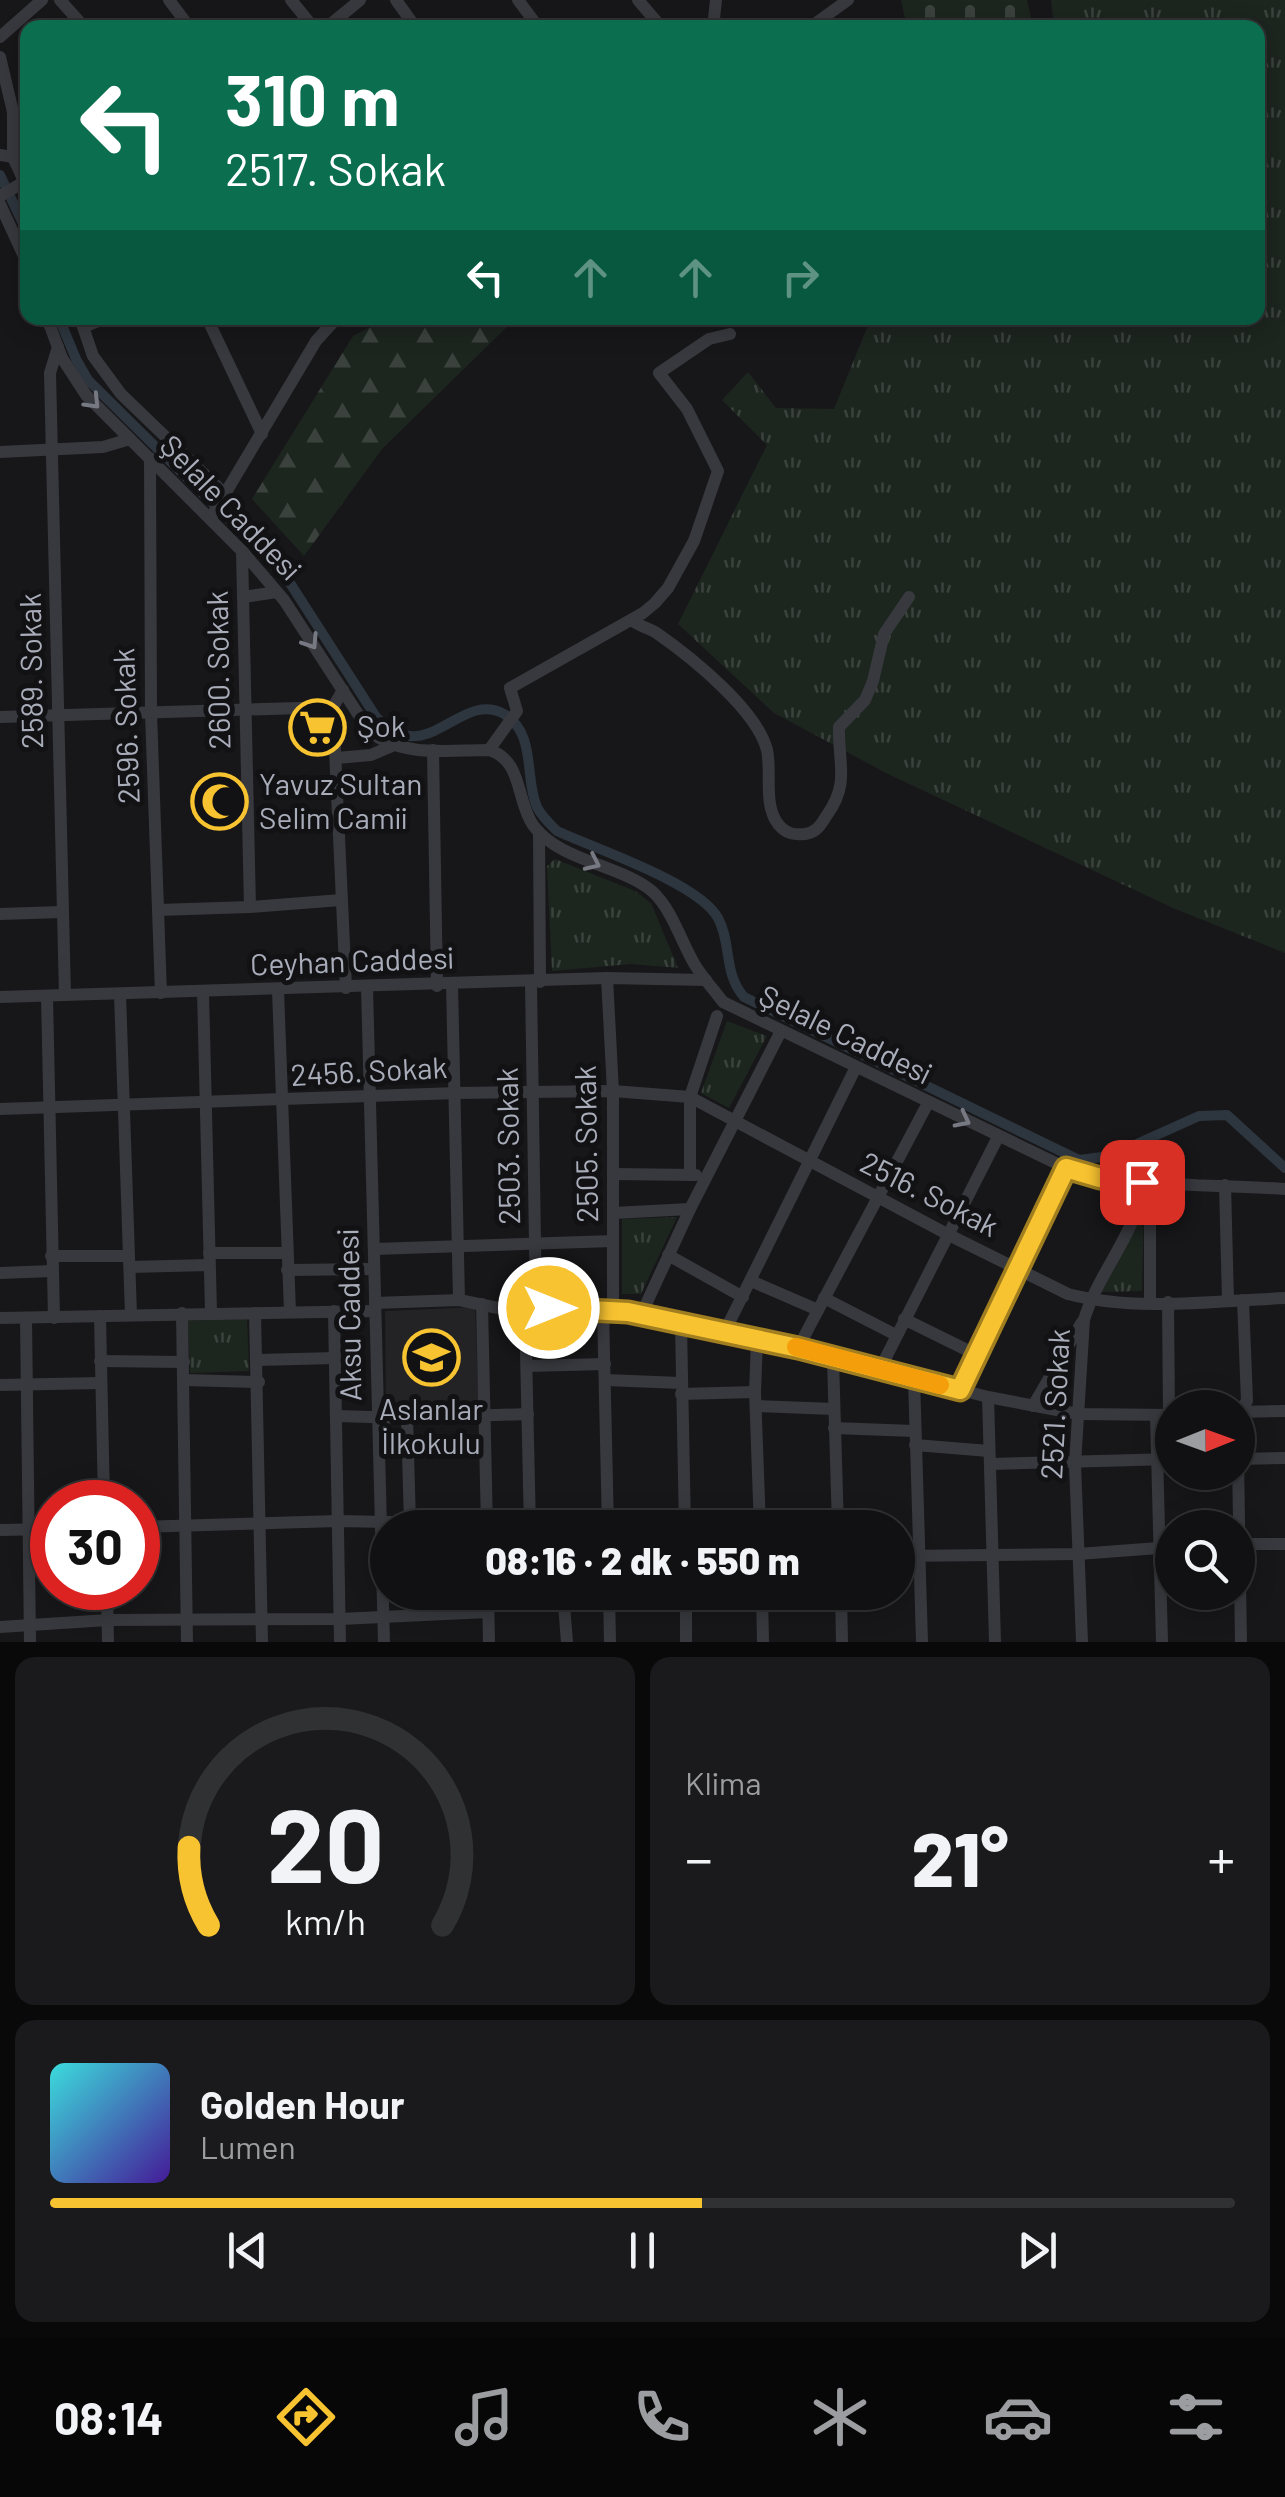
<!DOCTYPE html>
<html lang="tr">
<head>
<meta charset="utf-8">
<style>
  body { margin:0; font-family:Barlow,sans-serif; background:#1a1a1c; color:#f1f3f6; height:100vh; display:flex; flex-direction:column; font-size:38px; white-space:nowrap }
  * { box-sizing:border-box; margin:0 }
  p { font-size:32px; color:#9c9da0 }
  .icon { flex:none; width:55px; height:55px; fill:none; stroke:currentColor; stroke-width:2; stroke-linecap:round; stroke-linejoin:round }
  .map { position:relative; height:1642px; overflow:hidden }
  .sheet { display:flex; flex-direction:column; gap:15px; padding:15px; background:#09090a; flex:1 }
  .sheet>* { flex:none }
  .top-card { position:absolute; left:20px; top:20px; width:1245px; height:305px; border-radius:20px; box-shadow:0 5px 25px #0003,0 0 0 2px #303133; background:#0b6e4f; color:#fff; overflow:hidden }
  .needle { width:65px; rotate:89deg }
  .controls { position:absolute; left:1155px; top:1390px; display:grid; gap:20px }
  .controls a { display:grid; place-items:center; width:100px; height:100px; border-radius:50%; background:#111113; box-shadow:0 5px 25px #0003,0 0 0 2px #303133; font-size:50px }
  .speed { position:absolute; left:30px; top:1480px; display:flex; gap:20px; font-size:50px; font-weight:700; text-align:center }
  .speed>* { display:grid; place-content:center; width:130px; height:130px; border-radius:50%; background:#111113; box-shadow:0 5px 25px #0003,0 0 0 2px #303133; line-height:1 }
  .speed .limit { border:15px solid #d22; background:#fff; color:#111 }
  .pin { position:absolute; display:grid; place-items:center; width:85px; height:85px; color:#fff; margin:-42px; border-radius:20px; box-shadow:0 5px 15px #0006 }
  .me { position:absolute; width:110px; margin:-55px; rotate:90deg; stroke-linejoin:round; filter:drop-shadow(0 0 8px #0008) }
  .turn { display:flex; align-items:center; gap:35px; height:210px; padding:0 40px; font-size:45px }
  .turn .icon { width:130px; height:130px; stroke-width:2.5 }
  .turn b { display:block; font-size:70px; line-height:85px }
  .lanes { display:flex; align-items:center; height:95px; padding:0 40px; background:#0003; justify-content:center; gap:50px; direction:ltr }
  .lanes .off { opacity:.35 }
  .big { font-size:75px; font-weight:800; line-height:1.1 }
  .sheet .widget { flex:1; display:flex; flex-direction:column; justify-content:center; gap:15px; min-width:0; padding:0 35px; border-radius:20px; background:#1a1a1c }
  .sheet .dial { align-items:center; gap:0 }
  .dial svg { height:260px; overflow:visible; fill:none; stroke:#303133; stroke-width:7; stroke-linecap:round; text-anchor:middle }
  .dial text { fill:#f1f3f6; stroke:none }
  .song { display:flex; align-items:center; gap:30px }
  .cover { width:120px; height:120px; border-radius:15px; background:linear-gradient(135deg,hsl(180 70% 55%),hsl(260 70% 35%)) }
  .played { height:10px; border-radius:5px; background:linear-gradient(90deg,#f8c331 55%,#303133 55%) }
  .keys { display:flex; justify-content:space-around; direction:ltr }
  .heat { display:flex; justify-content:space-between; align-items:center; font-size:55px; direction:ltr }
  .sheet .tiles { flex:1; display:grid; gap:15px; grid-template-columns:1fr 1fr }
  .widget:last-child { grid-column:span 2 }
  .trip { position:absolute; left:370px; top:1510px; width:545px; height:100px; border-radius:50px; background:#111113; box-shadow:0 5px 25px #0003,0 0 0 2px #303133; font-weight:800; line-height:100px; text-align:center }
  .tab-bar { display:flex; height:160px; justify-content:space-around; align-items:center; background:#070708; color:#9c9da0 }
  .tab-bar .icon { width:70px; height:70px }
  .tab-bar .current { color:#f8c331 }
  .tab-bar b { font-size:45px; color:#f1f3f6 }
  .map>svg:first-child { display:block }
</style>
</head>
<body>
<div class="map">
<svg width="1285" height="1642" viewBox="0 0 1285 1642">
  <defs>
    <pattern id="grass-tufts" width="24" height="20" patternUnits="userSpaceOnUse" patternTransform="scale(2.5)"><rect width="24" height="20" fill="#1d251f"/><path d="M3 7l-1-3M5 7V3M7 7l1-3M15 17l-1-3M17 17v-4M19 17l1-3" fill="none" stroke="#3b423d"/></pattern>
    <pattern id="forest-firs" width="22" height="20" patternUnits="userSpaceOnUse" patternTransform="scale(2.5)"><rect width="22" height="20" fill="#1d251f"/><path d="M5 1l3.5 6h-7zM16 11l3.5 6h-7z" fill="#3b423d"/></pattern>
    <pattern id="cemetery-stones" width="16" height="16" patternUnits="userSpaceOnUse" patternTransform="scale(2.5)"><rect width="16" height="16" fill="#1d251f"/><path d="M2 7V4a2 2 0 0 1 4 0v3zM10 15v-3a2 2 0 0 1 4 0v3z" fill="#3b423d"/></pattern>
  </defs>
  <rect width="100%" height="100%" fill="#171719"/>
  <polygon fill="#232326" points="475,1307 479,1410 386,1413 385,1311"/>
  <g fill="url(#grass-tufts)">
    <polygon points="1051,0 1285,0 1285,953 1173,908 888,774 774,713 678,624 767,445 722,400 748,372 776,408 834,409 871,318 1258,318 1258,28 1054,27"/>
    <polygon points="555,859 635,891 651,903 678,968 631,964 552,971 547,866"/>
    <polygon points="727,1021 767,1036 729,1108 701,1093"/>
    <polygon points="1144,1203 1142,1291 1101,1292 1118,1262"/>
    <polygon points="677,1217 641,1294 622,1294 622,1219"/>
    <polygon points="247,1319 249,1371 190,1373 188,1321"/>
  </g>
  <polygon fill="url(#forest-firs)" points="388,318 516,318 382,449 304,556 252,499 353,336"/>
  <polygon fill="url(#cemetery-stones)" points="901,0 1027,0 1033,27 907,27"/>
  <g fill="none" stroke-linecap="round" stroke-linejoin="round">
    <g stroke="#2d353e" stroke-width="10">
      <polyline points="0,175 28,234"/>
      <path d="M59,318L76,359L88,380L268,558L290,583L376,717C427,772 460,689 504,714C537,734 524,778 537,807C542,817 550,824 557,831C596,849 699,883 718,918C732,944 723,973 744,997L1079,1160L1110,1156L1199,1116L1227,1115L1285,1168"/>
    </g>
    <g stroke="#38393e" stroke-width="12">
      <polyline points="60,0 85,28"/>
      <polyline points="169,0 190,28"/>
      <polyline points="291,0 314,28"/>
      <polyline points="396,0 416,28"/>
      <polyline points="518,0 539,28"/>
      <polyline points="638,0 662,28"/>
      <polyline points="326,28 360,0"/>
      <polyline points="713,28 716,0"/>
      <polyline points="809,28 848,0"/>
      <polyline points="0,37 42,0"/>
      <polyline points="0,57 13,112 13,157"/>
      <polyline points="0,155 13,157 28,190"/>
      <polyline points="0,196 24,182"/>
      <polyline points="0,204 28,265"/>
      <path d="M47,318L62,358L86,395L242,551L284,600L369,731C403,758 448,750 489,750C523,760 516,801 533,825C558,861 622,865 653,892C673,911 681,942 695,965C703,978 714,990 723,1002L1066,1168C1137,1188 1212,1184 1285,1189"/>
      <polyline points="80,318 93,356 121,394 227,496"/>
      <polyline points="207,318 262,434"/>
      <polyline points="84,327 105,318"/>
      <polyline points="58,347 50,373 65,995"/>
      <polyline points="0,452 103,447 130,439"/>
      <polyline points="150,458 151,713 161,993"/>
      <polyline points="210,519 316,341 337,318"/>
      <polyline points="242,551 250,907"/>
      <polyline points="243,597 277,592"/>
      <path d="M631,620C639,626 649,628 658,634C691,657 757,710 767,750C772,773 763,804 778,824C786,834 794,835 805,834C818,832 821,824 827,815C850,783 838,763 839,727L865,700L873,681L884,634L909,597"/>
      <polyline points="333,707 346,988"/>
      <polyline points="0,717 333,707 343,690"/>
      <polyline points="433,750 437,986"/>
      <polyline points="489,750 517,711 510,688 643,613 655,603 668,588 694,541 718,471 687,409 659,373 709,339 730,334"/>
      <polyline points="337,758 371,755 392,746"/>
      <polyline points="539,832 540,982"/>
      <polyline points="158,910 250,907 341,900"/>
      <polyline points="0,914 61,912"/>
      <polyline points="607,978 613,1091 613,1310"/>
      <polyline points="531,983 536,1308"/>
      <polyline points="452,984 459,1300"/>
      <polyline points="367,987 384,1642"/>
      <polyline points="278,990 290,1312"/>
      <polyline points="203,992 211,1312"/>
      <polyline points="120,994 131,1315"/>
      <polyline points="47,996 54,1318"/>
      <polyline points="0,997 607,978 706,980"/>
      <path d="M0,1109L457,1093L613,1091L690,1097L949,1235L1068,1294C1136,1312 1215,1301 1285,1298"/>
      <polyline points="613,1174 696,1175"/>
      <polyline points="690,1175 690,1097 717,1016"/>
      <polyline points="1225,1185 1228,1300"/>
      <polyline points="613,1213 690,1209"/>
      <polyline points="374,1249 613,1241"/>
      <polyline points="209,1253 287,1253"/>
      <polyline points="668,1255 743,1297"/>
      <polyline points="51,1256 129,1256"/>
      <polyline points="130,1267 209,1265"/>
      <polyline points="287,1270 374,1269"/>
      <polyline points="0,1273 52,1271"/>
      <polyline points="751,1281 818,1310"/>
      <polyline points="824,1298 896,1335"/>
      <polyline points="1150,1302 1150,1183"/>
      <polyline points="1168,1302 1169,1415"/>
      <polyline points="375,1303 459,1300 498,1308 628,1311 798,1348 988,1397 1078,1414 1172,1415"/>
      <polyline points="482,1304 487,1528"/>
      <polyline points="525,1308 530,1528"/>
      <polyline points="603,1309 608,1528"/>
      <polyline points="334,1311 340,1642"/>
      <polyline points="182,1313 187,1642"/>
      <polyline points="255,1313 262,1642"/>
      <polyline points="641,1315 690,1209 781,1031"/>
      <polyline points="100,1316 104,1502"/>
      <polyline points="0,1318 375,1311"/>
      <polyline points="26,1318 30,1642"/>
      <polyline points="904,1319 977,1355"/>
      <polyline points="681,1325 685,1528"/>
      <polyline points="724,1333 856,1067"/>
      <polyline points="757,1340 755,1392 760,1528"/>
      <polyline points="798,1348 928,1103"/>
      <polyline points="833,1359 838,1528"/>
      <polyline points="258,1360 335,1358"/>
      <polyline points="100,1361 184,1362"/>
      <polyline points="527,1366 605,1364"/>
      <polyline points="880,1369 998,1137"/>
      <polyline points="914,1378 922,1642"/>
      <polyline points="184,1380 259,1382"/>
      <polyline points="605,1380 681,1383"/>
      <polyline points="0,1385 100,1383"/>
      <polyline points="960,1391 1066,1168"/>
      <polyline points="681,1394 755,1392"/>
      <polyline points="988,1397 995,1642"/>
      <polyline points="757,1406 834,1409"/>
      <polyline points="1033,1406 1082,1322"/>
      <polyline points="1238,1412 1285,1411"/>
      <polyline points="1156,1415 1162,1642"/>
      <polyline points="336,1416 407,1418 528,1414"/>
      <polyline points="407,1418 410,1524"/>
      <polyline points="834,1428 914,1431"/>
      <polyline points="915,1445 989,1451"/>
      <polyline points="1238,1459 1285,1458"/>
      <polyline points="990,1464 1172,1459"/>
      <polyline points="138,1527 338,1521 487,1524"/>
      <polyline points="0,1530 52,1529"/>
      <polyline points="1238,1544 1285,1544"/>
      <polyline points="898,1556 1078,1554 1172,1547"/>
      <polyline points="107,1588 108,1642"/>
      <polyline points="488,1592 489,1642"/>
      <polyline points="563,1592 567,1642"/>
      <polyline points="609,1592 610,1642"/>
      <polyline points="686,1592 686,1642"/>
      <polyline points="762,1592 763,1642"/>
      <polyline points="841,1592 842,1642"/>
      <polyline points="0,1627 108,1620 340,1619 488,1612"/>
      <path d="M1082,1642L1075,1464L1084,1320C1098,1272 1137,1234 1143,1182"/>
      <polyline points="1241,1642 1238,1459 1239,1412 1247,1401 1243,1300"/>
    </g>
  </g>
  <defs><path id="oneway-chevron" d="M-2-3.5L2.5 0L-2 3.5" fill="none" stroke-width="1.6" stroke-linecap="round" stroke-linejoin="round" transform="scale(2.5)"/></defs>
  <g stroke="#767982">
    <use href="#oneway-chevron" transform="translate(93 402) rotate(46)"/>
    <use href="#oneway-chevron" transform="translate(311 642) rotate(57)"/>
    <use href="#oneway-chevron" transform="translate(593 863) rotate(25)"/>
    <use href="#oneway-chevron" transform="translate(963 1120) rotate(27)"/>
  </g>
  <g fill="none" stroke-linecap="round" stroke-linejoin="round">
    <defs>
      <polyline id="route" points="549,1308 628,1312 798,1348 960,1390 1066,1168 1100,1178 1142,1182"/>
    </defs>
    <use href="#route" stroke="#a17f20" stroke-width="25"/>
    <use href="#route" stroke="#f8c331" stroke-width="18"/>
    <polyline stroke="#f59e0b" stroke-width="18" points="796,1347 940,1385"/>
  </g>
  <defs>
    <symbol id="supermarket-ring" viewBox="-11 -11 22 22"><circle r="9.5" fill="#121214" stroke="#f8c331" stroke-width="1.5"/><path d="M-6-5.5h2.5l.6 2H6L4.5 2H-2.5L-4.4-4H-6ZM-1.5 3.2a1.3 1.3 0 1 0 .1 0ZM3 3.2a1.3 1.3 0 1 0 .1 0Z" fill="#f8c331"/></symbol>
    <symbol id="mosque-ring" viewBox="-11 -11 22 22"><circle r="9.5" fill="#121214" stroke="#f8c331" stroke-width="1.5"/><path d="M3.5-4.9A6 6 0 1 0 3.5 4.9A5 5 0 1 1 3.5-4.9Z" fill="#f8c331"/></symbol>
    <symbol id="school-ring" viewBox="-11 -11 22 22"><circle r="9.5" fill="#121214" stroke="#f8c331" stroke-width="1.5"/><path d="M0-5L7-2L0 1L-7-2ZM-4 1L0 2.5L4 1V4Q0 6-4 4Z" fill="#f8c331"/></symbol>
  </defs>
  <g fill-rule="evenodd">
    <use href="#supermarket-ring" x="286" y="696" width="63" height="63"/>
    <use href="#mosque-ring" x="188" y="770" width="63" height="63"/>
    <use href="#school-ring" x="400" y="1326" width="63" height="63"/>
  </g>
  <g text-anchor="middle" stroke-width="10" stroke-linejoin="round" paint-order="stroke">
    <g font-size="30" fill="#a9adba" stroke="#121214">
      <text transform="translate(230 508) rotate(46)" y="10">Şelale Caddesi</text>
      <text transform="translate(219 670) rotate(-91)" y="10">2600. Sokak</text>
      <text transform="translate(32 671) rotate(-91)" y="10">2589. Sokak</text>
      <text transform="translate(127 726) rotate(-92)" y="10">2596. Sokak</text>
      <text transform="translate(352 962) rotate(-2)" y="10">Ceyhan Caddesi</text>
      <text transform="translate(845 1035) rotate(26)" y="10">Şelale Caddesi</text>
      <text transform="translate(369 1072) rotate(-3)" y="10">2456. Sokak</text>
      <text transform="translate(587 1144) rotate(-91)" y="10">2505. Sokak</text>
      <text transform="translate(509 1146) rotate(-91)" y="10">2503. Sokak</text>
      <text transform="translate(929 1195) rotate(27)" y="10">2516. Sokak</text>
      <text transform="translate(350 1315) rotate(-91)" y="10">Aksu Caddesi</text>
      <text transform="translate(1056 1404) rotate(-87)" y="10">2521. Sokak</text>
    </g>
    <g font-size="30" fill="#a9adba" stroke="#121214" text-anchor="start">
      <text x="357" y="737">Şok</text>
      <text x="259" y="795">Yavuz Sultan<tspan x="259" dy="34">Selim Camii</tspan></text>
      <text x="431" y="1420" text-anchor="middle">Aslanlar<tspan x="431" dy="34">İlkokulu</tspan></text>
    </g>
  </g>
</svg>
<div class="controls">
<a><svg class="needle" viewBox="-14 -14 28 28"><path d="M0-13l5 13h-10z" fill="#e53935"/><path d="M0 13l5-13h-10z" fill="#9c9da0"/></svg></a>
<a><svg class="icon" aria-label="search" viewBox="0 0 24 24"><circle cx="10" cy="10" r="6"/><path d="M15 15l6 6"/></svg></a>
</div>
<div class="speed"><div class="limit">30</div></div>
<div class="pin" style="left:1142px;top:1182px;background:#d93025"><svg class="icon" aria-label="arrive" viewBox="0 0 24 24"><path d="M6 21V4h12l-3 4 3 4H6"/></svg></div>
<svg class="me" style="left:549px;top:1308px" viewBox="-20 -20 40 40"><circle r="17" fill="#f8c331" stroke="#fff" stroke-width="3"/><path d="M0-11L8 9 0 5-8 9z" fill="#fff"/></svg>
<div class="trip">08:16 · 2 dk · 550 m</div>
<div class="top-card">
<div class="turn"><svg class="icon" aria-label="left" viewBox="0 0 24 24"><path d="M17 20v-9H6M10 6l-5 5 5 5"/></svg><div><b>310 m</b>2517. Sokak</div></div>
<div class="lanes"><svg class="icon" aria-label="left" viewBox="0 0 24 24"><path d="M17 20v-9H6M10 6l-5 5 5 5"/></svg><svg class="icon off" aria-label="ahead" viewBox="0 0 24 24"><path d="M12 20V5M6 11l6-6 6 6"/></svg><svg class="icon off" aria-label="ahead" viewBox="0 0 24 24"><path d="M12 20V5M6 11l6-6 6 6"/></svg><svg class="icon off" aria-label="right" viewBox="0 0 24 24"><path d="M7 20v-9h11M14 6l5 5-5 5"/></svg></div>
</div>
</div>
<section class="sheet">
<div class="tiles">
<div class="widget dial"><svg viewBox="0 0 100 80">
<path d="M14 69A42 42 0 1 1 86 69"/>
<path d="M14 69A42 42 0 0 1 8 45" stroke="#f8c331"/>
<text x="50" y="56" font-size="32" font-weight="700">20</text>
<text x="50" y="72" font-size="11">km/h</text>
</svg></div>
<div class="widget"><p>Klima</p>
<div class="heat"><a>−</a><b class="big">21°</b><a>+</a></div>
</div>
<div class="widget">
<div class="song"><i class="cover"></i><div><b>Golden Hour</b><p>Lumen</p></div></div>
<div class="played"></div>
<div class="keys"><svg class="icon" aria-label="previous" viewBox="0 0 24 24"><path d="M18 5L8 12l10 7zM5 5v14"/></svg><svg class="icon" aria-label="pause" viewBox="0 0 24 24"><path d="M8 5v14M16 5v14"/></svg><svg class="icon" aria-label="next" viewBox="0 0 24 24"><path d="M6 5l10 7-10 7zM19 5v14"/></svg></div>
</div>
</div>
</section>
<nav class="tab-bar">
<b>08:14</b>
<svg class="icon current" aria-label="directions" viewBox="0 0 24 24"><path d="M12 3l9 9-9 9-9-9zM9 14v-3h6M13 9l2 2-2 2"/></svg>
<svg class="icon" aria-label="music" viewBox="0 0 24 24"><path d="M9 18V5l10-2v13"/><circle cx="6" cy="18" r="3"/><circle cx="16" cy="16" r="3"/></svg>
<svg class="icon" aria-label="phone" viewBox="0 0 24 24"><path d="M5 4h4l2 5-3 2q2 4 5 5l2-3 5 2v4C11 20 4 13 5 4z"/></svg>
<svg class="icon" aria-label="climate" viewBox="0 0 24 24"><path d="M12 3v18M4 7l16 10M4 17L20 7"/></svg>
<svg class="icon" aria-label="car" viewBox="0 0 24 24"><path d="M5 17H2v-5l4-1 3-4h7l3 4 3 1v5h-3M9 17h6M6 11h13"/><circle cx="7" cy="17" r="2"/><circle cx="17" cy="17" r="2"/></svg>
<svg class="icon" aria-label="filters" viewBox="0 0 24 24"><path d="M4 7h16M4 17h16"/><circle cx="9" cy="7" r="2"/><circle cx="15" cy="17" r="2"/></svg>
</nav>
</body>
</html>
